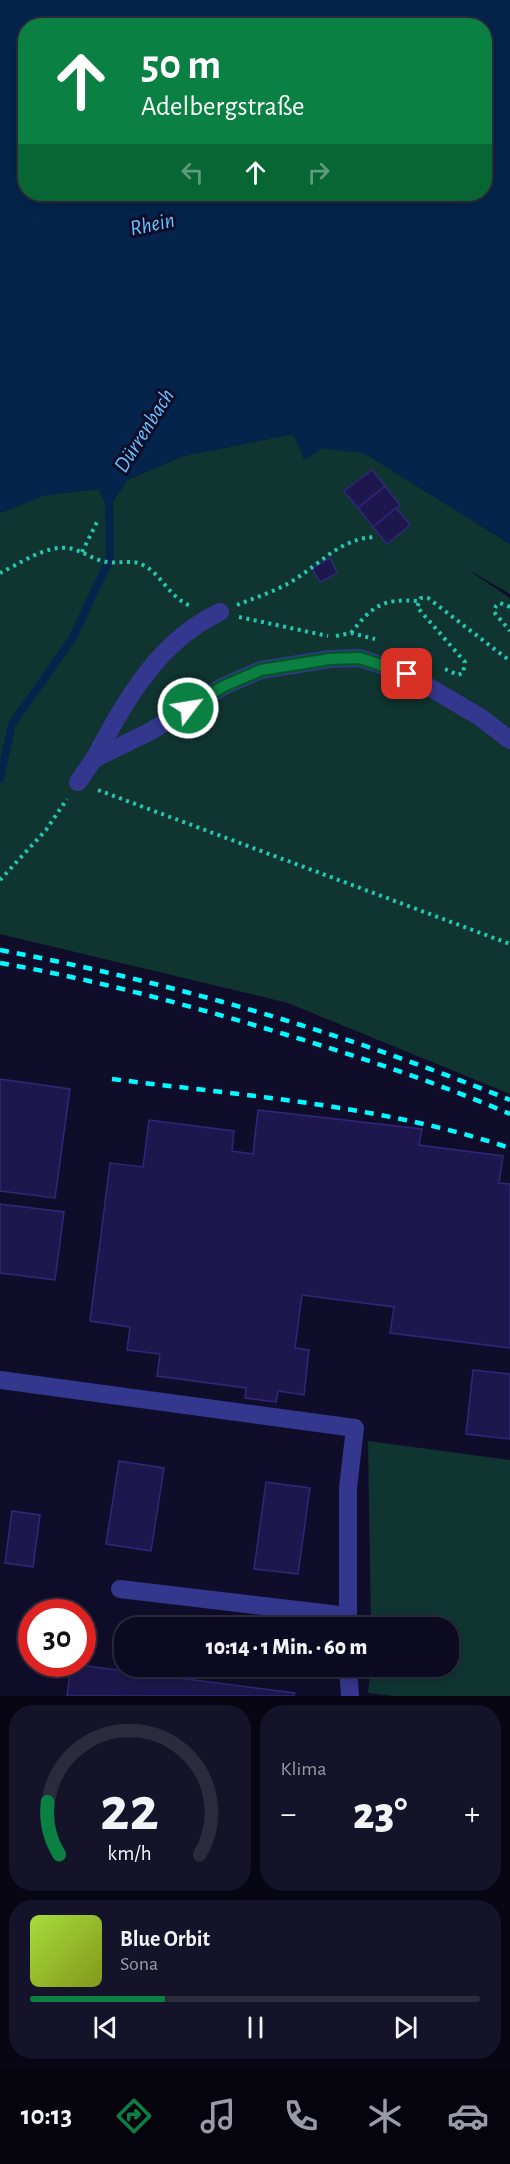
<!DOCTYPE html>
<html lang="de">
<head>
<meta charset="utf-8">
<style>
  body { margin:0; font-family:"Alegreya Sans",sans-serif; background:#151329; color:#f1f3f6; height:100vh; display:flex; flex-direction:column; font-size:22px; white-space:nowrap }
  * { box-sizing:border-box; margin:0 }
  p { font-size:20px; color:#9a9aa5 }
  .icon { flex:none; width:33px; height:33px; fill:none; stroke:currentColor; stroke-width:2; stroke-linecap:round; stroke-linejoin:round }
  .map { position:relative; height:1696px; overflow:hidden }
  .side { display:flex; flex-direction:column; gap:9px; padding:9px; background:#070612; flex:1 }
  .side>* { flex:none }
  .banner { position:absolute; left:18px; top:18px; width:474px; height:183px; border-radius:24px; box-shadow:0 3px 15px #0003,0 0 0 2px #2c2b3e; background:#0b8043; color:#fff; overflow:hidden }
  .speed { position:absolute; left:18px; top:1599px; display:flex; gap:12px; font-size:30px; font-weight:700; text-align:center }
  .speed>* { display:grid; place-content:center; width:78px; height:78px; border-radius:50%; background:#0c0a20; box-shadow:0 3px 15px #0003,0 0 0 2px #2c2b3e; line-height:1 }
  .speed .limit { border:9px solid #d22; background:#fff; color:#111 }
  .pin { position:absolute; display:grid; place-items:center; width:51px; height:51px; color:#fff; margin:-26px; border-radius:12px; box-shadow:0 3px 9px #0006 }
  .me { position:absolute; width:66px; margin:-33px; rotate:59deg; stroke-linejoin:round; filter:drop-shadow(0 0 4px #0008) }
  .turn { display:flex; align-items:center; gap:21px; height:126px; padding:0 24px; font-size:27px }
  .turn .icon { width:78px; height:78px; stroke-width:2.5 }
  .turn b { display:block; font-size:42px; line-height:51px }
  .lanes { display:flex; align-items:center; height:57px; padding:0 24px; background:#0003; justify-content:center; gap:30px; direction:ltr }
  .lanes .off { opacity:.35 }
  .big { font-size:45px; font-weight:800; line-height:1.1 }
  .side .card { flex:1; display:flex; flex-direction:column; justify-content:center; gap:9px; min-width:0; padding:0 21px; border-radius:24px; background:#151329 }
  .side .dial { align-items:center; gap:0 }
  .dial svg { height:156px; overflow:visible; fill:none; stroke:#2c2b3e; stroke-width:7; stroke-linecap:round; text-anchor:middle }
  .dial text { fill:#f1f3f6; stroke:none }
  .song { display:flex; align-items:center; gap:18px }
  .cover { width:72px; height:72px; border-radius:9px; background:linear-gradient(135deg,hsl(80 70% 55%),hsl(70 70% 35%)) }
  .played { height:6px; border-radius:3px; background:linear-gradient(90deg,#0b8043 30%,#2c2b3e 30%) }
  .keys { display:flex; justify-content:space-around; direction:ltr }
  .heat { display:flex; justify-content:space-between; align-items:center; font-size:33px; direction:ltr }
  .side .tiles { flex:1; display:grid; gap:9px; grid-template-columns:1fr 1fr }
  .card:last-child { grid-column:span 2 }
  .trip { position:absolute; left:114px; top:1617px; width:345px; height:60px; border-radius:24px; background:#0c0a20; box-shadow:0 3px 15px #0003,0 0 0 2px #2c2b3e; font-weight:800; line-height:60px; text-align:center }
  .tab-bar { display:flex; height:96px; justify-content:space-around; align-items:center; background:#05040d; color:#9a9aa5 }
  .tab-bar .icon { width:42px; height:42px }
  .tab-bar .current { color:#0b8043 }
  .tab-bar b { font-size:27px; color:#f1f3f6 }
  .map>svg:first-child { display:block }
</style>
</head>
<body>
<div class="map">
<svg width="510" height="1696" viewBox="0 0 510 1696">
  <rect width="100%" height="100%" fill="#100d2a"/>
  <g fill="#103531">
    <polygon points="293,434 323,448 364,453 510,544 510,594 467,569 510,598 510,730 450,689 409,666 338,663 394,674 444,703 510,749 510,1094 288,1003 0,934 0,513 45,495 99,489 108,509 127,480 183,456"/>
    <polygon points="368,1441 510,1460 510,1696 393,1696 368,1693 371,1667 448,1666 448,1628 371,1627"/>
  </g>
  <path fill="#04244c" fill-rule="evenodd" d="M0,0H510V544L364,453L323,448L304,460L293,434L183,456L127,480L108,509L99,489L46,495L0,513ZM26,26H484V194H26Z"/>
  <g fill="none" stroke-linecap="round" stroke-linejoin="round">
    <polyline stroke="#04244c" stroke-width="8" points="0,779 12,724 72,639 110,558 109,500"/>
  </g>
  <g fill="#1e174d" stroke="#30277c" stroke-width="1.5">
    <polygon points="372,470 385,486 358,508 344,491"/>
    <polygon points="385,486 400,505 373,527 358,508"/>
    <polygon points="396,508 410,525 387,544 373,527"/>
    <polygon points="330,558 337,573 320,582 312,568"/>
    <polygon points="0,1079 70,1089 55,1198 0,1191"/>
    <polygon points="258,1110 422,1129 419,1145 503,1156 499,1183 510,1184 510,1348 390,1333 394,1307 302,1295 295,1348 309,1350 304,1395 278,1391 276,1402 245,1398 246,1388 157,1376 160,1354 127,1350 130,1327 90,1321 110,1163 143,1167 149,1120 234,1131 232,1151 253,1154"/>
    <polygon points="0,1204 64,1212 55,1280 0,1273"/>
    <polygon points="473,1370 510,1374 510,1439 466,1434"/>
    <polygon points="119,1461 164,1468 151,1551 106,1544"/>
    <polygon points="266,1482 310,1488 298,1574 254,1569"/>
    <polygon points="12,1511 40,1515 33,1567 5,1563"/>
    <polygon points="71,1664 295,1693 294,1696 67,1696"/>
  </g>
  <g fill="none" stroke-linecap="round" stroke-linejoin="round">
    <g stroke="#22c8b0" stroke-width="4" stroke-dasharray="3 4.5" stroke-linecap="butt">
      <polyline points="82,552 98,520"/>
      <path d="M0,573C19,564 46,545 68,548C82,550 93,560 107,562C118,564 132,559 143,565C162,574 168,597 191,606"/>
      <path d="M237,605C254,598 273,592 289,583C319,566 340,537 377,537"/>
      <polyline points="510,607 500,603 496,606 494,612 510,631"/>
      <polyline points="239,617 328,636"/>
      <path d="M351,633C372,606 383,598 418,601"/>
      <polyline points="336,636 351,633 375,639"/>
      <polyline points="445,669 458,675 463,673 465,662 417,607 421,598 428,598 510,661"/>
      <polyline points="98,790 510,944"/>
      <polyline points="0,880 46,830 67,799"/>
    </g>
    <g stroke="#33378e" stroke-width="18">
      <path d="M94,759C126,700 157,642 220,612"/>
      <polyline points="78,782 94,759 151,731 224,686 261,670 330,659 360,658 407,674 480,717 510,740"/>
      <polyline points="0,1380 355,1428 348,1488 348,1628"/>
      <polyline points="120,1589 348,1616"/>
      <polyline points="348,1666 350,1696"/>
    </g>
    <g stroke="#03fbff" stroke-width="4.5" stroke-dasharray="9 8" stroke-linecap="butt">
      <path d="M0,950C175,983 345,1033 510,1100"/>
      <path d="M0,963C93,979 184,1004 274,1031C354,1055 433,1081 510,1114"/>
      <path d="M112,1079C245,1096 382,1105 510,1148"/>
    </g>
  </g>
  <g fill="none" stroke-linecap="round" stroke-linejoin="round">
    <defs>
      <polyline id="route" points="188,708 224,686 261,670 330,659 360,658 407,674"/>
    </defs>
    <use href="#route" stroke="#07532c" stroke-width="15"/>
    <use href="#route" stroke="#0b8043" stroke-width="10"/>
  </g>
  <g text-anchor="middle" stroke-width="6" stroke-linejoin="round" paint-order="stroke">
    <g font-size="22" font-style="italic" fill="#65c4ff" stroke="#100d2a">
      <text transform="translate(152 223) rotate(-12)" y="8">Rhein</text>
      <text transform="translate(143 430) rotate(-58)" y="8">Dürrenbach</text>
    </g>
  </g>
</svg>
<div class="speed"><div class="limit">30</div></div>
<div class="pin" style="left:407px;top:674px;background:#d93025"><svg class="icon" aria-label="arrive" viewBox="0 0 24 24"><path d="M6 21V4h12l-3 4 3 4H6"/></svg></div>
<svg class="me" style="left:188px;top:708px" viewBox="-20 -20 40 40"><circle r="17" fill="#0b8043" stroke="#fff" stroke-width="3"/><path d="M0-11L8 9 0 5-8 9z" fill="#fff"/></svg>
<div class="trip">10:14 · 1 Min. · 60 m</div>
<div class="banner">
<div class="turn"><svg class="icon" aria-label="ahead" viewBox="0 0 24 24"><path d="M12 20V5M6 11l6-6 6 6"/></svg><div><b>50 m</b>Adelbergstraße</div></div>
<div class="lanes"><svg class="icon off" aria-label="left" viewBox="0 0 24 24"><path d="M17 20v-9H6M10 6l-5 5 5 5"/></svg><svg class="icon" aria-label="ahead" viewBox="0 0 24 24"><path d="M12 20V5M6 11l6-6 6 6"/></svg><svg class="icon off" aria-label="right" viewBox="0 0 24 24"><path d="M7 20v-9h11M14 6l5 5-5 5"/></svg></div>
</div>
</div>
<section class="side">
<div class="tiles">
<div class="card dial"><svg viewBox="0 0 100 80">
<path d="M14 69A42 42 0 1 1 86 69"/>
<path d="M14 69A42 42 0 0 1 8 42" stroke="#0b8043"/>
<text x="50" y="56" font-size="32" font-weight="700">22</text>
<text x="50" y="72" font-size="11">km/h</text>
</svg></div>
<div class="card"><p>Klima</p>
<div class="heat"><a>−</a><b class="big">23°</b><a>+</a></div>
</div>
<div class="card">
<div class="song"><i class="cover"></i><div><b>Blue Orbit</b><p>Sona</p></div></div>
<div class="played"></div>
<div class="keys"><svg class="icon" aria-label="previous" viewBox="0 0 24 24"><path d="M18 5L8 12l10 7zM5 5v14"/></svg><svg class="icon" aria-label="pause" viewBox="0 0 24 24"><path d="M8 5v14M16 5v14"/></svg><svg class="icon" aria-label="next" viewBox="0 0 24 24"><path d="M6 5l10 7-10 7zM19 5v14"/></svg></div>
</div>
</div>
</section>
<nav class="tab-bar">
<b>10:13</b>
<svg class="icon current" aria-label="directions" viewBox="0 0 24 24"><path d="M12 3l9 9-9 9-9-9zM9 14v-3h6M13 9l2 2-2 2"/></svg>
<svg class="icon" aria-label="music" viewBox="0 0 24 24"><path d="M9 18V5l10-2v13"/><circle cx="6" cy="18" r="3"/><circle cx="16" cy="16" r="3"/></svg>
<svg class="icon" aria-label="phone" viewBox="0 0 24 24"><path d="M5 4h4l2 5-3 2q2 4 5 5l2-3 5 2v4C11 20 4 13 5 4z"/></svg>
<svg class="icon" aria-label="climate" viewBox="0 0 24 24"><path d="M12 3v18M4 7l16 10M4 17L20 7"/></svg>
<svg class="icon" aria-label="car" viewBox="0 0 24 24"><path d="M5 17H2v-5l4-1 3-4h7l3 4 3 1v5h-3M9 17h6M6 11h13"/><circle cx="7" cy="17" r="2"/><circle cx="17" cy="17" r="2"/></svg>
</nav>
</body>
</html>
